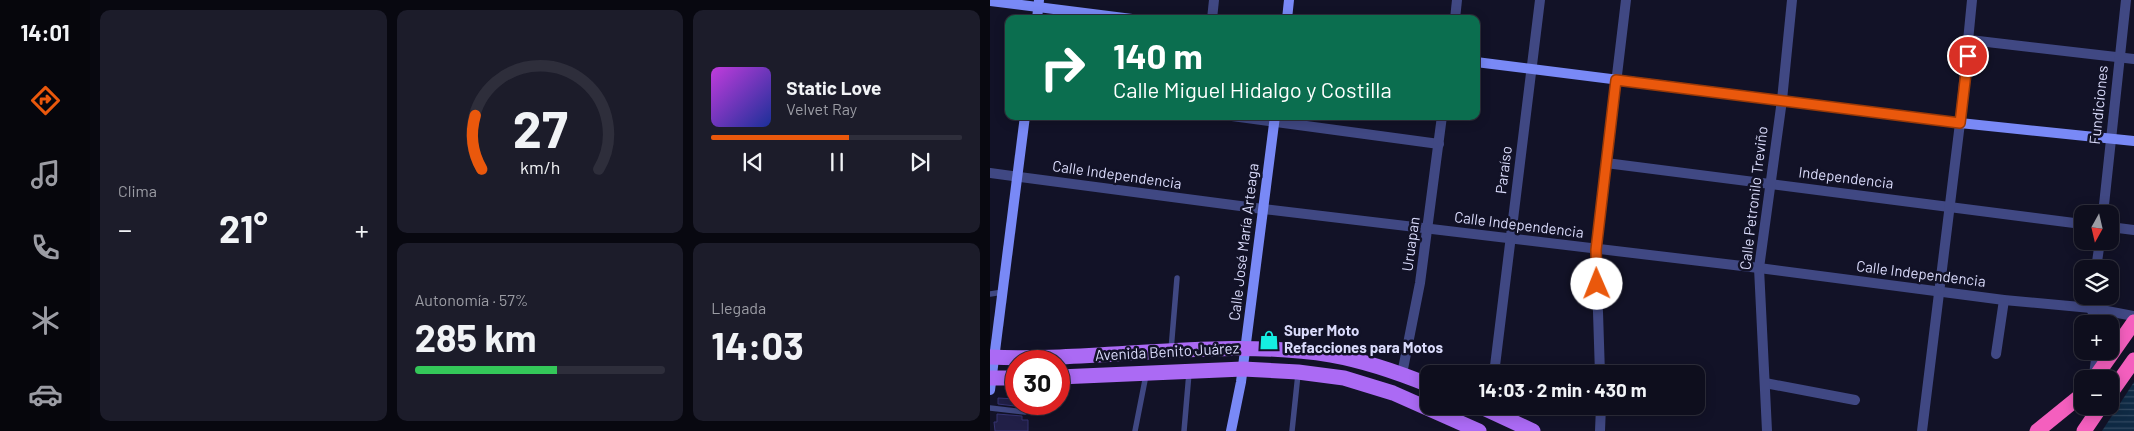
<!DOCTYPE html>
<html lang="es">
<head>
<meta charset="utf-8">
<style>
  body { margin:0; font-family:Barlow,sans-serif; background:#1c1c2a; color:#f1f3f6; height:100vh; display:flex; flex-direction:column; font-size:19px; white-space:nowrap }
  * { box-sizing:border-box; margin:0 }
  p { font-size:16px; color:#9b9ca4 }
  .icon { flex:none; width:28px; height:28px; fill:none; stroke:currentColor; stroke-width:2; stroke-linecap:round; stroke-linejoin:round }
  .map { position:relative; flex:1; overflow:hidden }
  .details { display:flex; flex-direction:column; gap:10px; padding:10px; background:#080810; width:900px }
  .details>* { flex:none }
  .top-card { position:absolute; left:15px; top:15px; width:475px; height:105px; border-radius:10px; box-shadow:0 2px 12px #0003,0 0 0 1px #2e2e3b; background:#0b6e4f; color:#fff; overflow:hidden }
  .needle { width:32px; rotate:188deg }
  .controls { position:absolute; left:1084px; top:205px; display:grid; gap:10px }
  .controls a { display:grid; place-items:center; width:45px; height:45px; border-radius:10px; background:#0e0e1d; box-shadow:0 2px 12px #0003,0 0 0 1px #2e2e3b; font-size:25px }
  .speed { position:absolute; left:15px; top:350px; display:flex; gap:10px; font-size:25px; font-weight:700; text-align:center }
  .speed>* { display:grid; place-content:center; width:65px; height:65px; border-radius:50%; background:#0e0e1d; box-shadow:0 2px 12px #0003,0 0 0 1px #2e2e3b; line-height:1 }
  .speed .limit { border:8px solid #d22; background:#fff; color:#111 }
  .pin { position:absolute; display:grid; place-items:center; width:42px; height:42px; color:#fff; margin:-21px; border:2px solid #fff; border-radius:50%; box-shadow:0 1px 5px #0007 }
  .me { position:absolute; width:55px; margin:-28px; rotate:359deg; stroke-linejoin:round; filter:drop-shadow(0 0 4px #0008) }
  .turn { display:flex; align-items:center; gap:18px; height:105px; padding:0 25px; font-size:22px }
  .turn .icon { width:65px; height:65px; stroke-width:2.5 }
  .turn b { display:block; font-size:35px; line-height:42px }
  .big { font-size:38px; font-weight:700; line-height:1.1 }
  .details .tile { flex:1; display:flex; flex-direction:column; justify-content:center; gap:8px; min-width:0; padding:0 18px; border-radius:10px; background:#1c1c2a }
  .details .dial { align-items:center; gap:0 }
  .dial svg { height:130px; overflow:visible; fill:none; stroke:#2e2e3b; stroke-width:7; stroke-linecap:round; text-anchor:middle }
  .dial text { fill:#f1f3f6; stroke:none }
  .song { display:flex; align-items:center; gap:15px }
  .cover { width:60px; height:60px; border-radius:8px; background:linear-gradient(135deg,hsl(290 70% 55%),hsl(230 70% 35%)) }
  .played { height:5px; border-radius:2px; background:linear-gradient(90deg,#ea580c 55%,#2e2e3b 55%) }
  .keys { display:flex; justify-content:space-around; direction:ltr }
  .heat { display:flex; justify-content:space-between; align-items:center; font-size:28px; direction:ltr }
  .charge { height:8px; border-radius:4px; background:linear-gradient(90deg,#34c759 57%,#2e2e3b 0) }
  .details .tiles { flex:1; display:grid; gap:10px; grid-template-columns:repeat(3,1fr) }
  .tile:first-child { grid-row:span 2 }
  .trip { position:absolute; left:430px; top:365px; width:285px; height:50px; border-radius:10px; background:#0e0e1d; box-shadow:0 2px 12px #0003,0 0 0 1px #2e2e3b; font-weight:700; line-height:50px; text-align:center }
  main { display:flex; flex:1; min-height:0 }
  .tab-bar { display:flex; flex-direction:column; width:90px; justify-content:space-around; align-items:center; background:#06060c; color:#9b9ca4 }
  .tab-bar .icon { width:35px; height:35px }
  .tab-bar .current { color:#ea580c }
  .tab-bar b { font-size:22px; color:#f1f3f6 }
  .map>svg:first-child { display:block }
</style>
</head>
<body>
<main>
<nav class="tab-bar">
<b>14:01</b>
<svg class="icon current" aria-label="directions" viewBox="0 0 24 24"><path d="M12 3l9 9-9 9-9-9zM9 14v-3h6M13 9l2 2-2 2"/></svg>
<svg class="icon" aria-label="music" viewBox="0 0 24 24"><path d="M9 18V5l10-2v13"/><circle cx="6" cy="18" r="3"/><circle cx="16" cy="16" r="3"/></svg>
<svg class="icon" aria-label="phone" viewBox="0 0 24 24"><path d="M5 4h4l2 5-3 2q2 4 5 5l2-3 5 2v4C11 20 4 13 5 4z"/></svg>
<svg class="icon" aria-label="climate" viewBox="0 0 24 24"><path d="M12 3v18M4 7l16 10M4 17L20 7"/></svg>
<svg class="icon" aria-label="car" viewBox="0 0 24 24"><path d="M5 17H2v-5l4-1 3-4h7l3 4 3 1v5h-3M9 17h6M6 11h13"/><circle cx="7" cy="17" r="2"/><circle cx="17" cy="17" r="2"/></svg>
</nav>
<section class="details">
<div class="tiles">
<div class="tile"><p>Clima</p>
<div class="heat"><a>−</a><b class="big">21°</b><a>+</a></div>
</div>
<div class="tile dial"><svg viewBox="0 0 100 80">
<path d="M14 69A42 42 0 1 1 86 69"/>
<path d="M14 69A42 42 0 0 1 10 36" stroke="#ea580c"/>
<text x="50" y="56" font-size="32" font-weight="700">27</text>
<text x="50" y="72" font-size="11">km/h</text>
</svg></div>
<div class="tile">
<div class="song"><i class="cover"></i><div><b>Static Love</b><p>Velvet Ray</p></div></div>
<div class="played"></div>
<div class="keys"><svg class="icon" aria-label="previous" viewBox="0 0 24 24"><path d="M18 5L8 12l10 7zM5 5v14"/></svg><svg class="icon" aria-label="pause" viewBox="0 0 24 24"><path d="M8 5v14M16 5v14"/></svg><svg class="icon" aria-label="next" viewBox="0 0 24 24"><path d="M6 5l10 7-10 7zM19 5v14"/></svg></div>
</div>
<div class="tile"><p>Autonomía · 57%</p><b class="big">285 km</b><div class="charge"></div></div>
<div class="tile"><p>Llegada</p><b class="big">14:03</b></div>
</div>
</section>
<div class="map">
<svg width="1144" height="431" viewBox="0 0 1144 431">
  <defs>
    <pattern id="water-rules" width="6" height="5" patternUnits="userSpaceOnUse" patternTransform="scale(1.25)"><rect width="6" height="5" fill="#0f2a44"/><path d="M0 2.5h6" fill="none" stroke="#314860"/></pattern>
  </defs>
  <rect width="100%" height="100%" fill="#121227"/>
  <polygon fill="url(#water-rules)" points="1144,382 1144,431 1112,431"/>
  <g fill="#211f47" stroke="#353371">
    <polygon points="8,398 26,399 26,404 33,404 33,407 8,404"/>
    <polygon points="7,414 32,416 32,420 38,420 38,431 5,431 4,422 7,422"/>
  </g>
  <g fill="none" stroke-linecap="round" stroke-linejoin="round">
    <g stroke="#404883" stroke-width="5.5">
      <polyline points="0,294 13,292"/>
      <polyline points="181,350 187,278"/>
      <polyline points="0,408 35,412 43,404"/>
      <polyline points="145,431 156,375"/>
      <polyline points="194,431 199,373"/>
      <polyline points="302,431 308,374"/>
    </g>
    <g stroke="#404883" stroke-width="10">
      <polyline points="222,19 224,0"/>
      <polyline points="465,19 467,0"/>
      <polyline points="980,40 1144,59"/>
      <polyline points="242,116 449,144"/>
      <polyline points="616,163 1092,224"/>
      <polyline points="0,173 273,209 769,268 1014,300 1101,308 1144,316"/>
      <polyline points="1113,214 1136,0"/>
      <polyline points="1120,227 1144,230"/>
      <polyline points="1106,269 1110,241"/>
      <polyline points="1103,296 1101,308 1107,324"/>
      <polyline points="1006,354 1014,300"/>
      <polyline points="412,374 430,283 452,116"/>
      <polyline points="504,374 550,0"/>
      <polyline points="610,374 606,250 636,0"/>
      <polyline points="1104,375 1107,351"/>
      <polyline points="775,383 865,400"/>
      <polyline points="610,431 611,406"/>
      <polyline points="777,431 769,268 792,100 802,0"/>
      <polyline points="932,431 970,123 982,0"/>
    </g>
    <g stroke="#7989f6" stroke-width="10">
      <polyline points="0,1 142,19"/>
      <polyline points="47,19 49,0"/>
      <polyline points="297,19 299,0"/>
      <polyline points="486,62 970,123 1144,141"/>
      <polyline points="0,390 35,116"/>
      <polyline points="241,431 251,382 285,116"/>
    </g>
    <g stroke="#ab6af4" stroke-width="15">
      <path d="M0,357C113,362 229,337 341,355C375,361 407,372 439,385"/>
      <polyline points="69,377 253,369 308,372 354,378 403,393 489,431"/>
      <polyline points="0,378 26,378"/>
      <polyline points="489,406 543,431"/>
    </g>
    <g stroke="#f45fbe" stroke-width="15">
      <polyline points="1104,379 1144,322"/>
      <polyline points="1120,394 1144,360"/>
      <polyline points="1047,431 1089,397"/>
      <polyline points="1094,431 1111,406"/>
    </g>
  </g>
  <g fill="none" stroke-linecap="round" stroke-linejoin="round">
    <defs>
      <polyline id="route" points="607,284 606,250 626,80 970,123 978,56"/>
    </defs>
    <use href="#route" stroke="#983908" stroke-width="12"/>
    <use href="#route" stroke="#ea580c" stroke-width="9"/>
  </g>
  <defs>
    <symbol id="shop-bare" viewBox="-9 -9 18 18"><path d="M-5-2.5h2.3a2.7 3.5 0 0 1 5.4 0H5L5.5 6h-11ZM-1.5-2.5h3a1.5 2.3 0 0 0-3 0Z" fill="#15eee2" stroke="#121227" stroke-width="2.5" paint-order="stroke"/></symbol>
  </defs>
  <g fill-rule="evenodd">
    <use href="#shop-bare" x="265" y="326" width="28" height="28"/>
  </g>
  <g text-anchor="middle" stroke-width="5" stroke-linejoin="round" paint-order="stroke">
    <g font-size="15" fill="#dbdcfc" stroke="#121227">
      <text transform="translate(1109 105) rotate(-84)" y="5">Fundiciones</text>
      <text transform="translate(514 170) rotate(-83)" y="5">Paraíso</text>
      <text transform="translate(127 175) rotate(8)" y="5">Calle Independencia</text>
      <text transform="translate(856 178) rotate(7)" y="5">Independencia</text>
      <text transform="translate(764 198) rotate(-83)" y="5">Calle Petronilo Treviño</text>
      <text transform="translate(529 225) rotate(7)" y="5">Calle Independencia</text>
      <text transform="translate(254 242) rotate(-83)" y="5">Calle José María Arteaga</text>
      <text transform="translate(421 244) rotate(-82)" y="5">Uruapan</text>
      <text transform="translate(931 274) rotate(7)" y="5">Calle Independencia</text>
      <text transform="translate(177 352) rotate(-3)" y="5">Avenida Benito Juárez</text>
    </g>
    <g font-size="15" font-weight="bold" fill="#dbdcfc" stroke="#121227" text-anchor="start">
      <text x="294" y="336">Super Moto<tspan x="294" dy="17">Refacciones para Motos</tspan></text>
    </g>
  </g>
</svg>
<div class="controls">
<a><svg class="needle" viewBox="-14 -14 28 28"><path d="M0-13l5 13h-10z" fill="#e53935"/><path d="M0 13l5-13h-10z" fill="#9b9ca4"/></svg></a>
<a><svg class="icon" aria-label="layers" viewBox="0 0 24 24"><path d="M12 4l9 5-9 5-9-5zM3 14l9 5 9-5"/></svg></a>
<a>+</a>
<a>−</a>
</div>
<div class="speed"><div class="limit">30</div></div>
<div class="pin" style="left:978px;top:56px;background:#d93025"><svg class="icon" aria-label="arrive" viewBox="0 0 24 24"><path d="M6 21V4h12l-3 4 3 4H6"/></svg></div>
<svg class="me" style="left:607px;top:284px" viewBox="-20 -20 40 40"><circle r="19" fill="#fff"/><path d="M0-13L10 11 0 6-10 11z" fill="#ea580c"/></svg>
<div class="trip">14:03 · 2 min · 430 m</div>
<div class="top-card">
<div class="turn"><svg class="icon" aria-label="right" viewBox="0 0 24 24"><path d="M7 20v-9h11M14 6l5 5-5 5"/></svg><div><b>140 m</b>Calle Miguel Hidalgo y Costilla</div></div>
</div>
</div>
</main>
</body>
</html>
